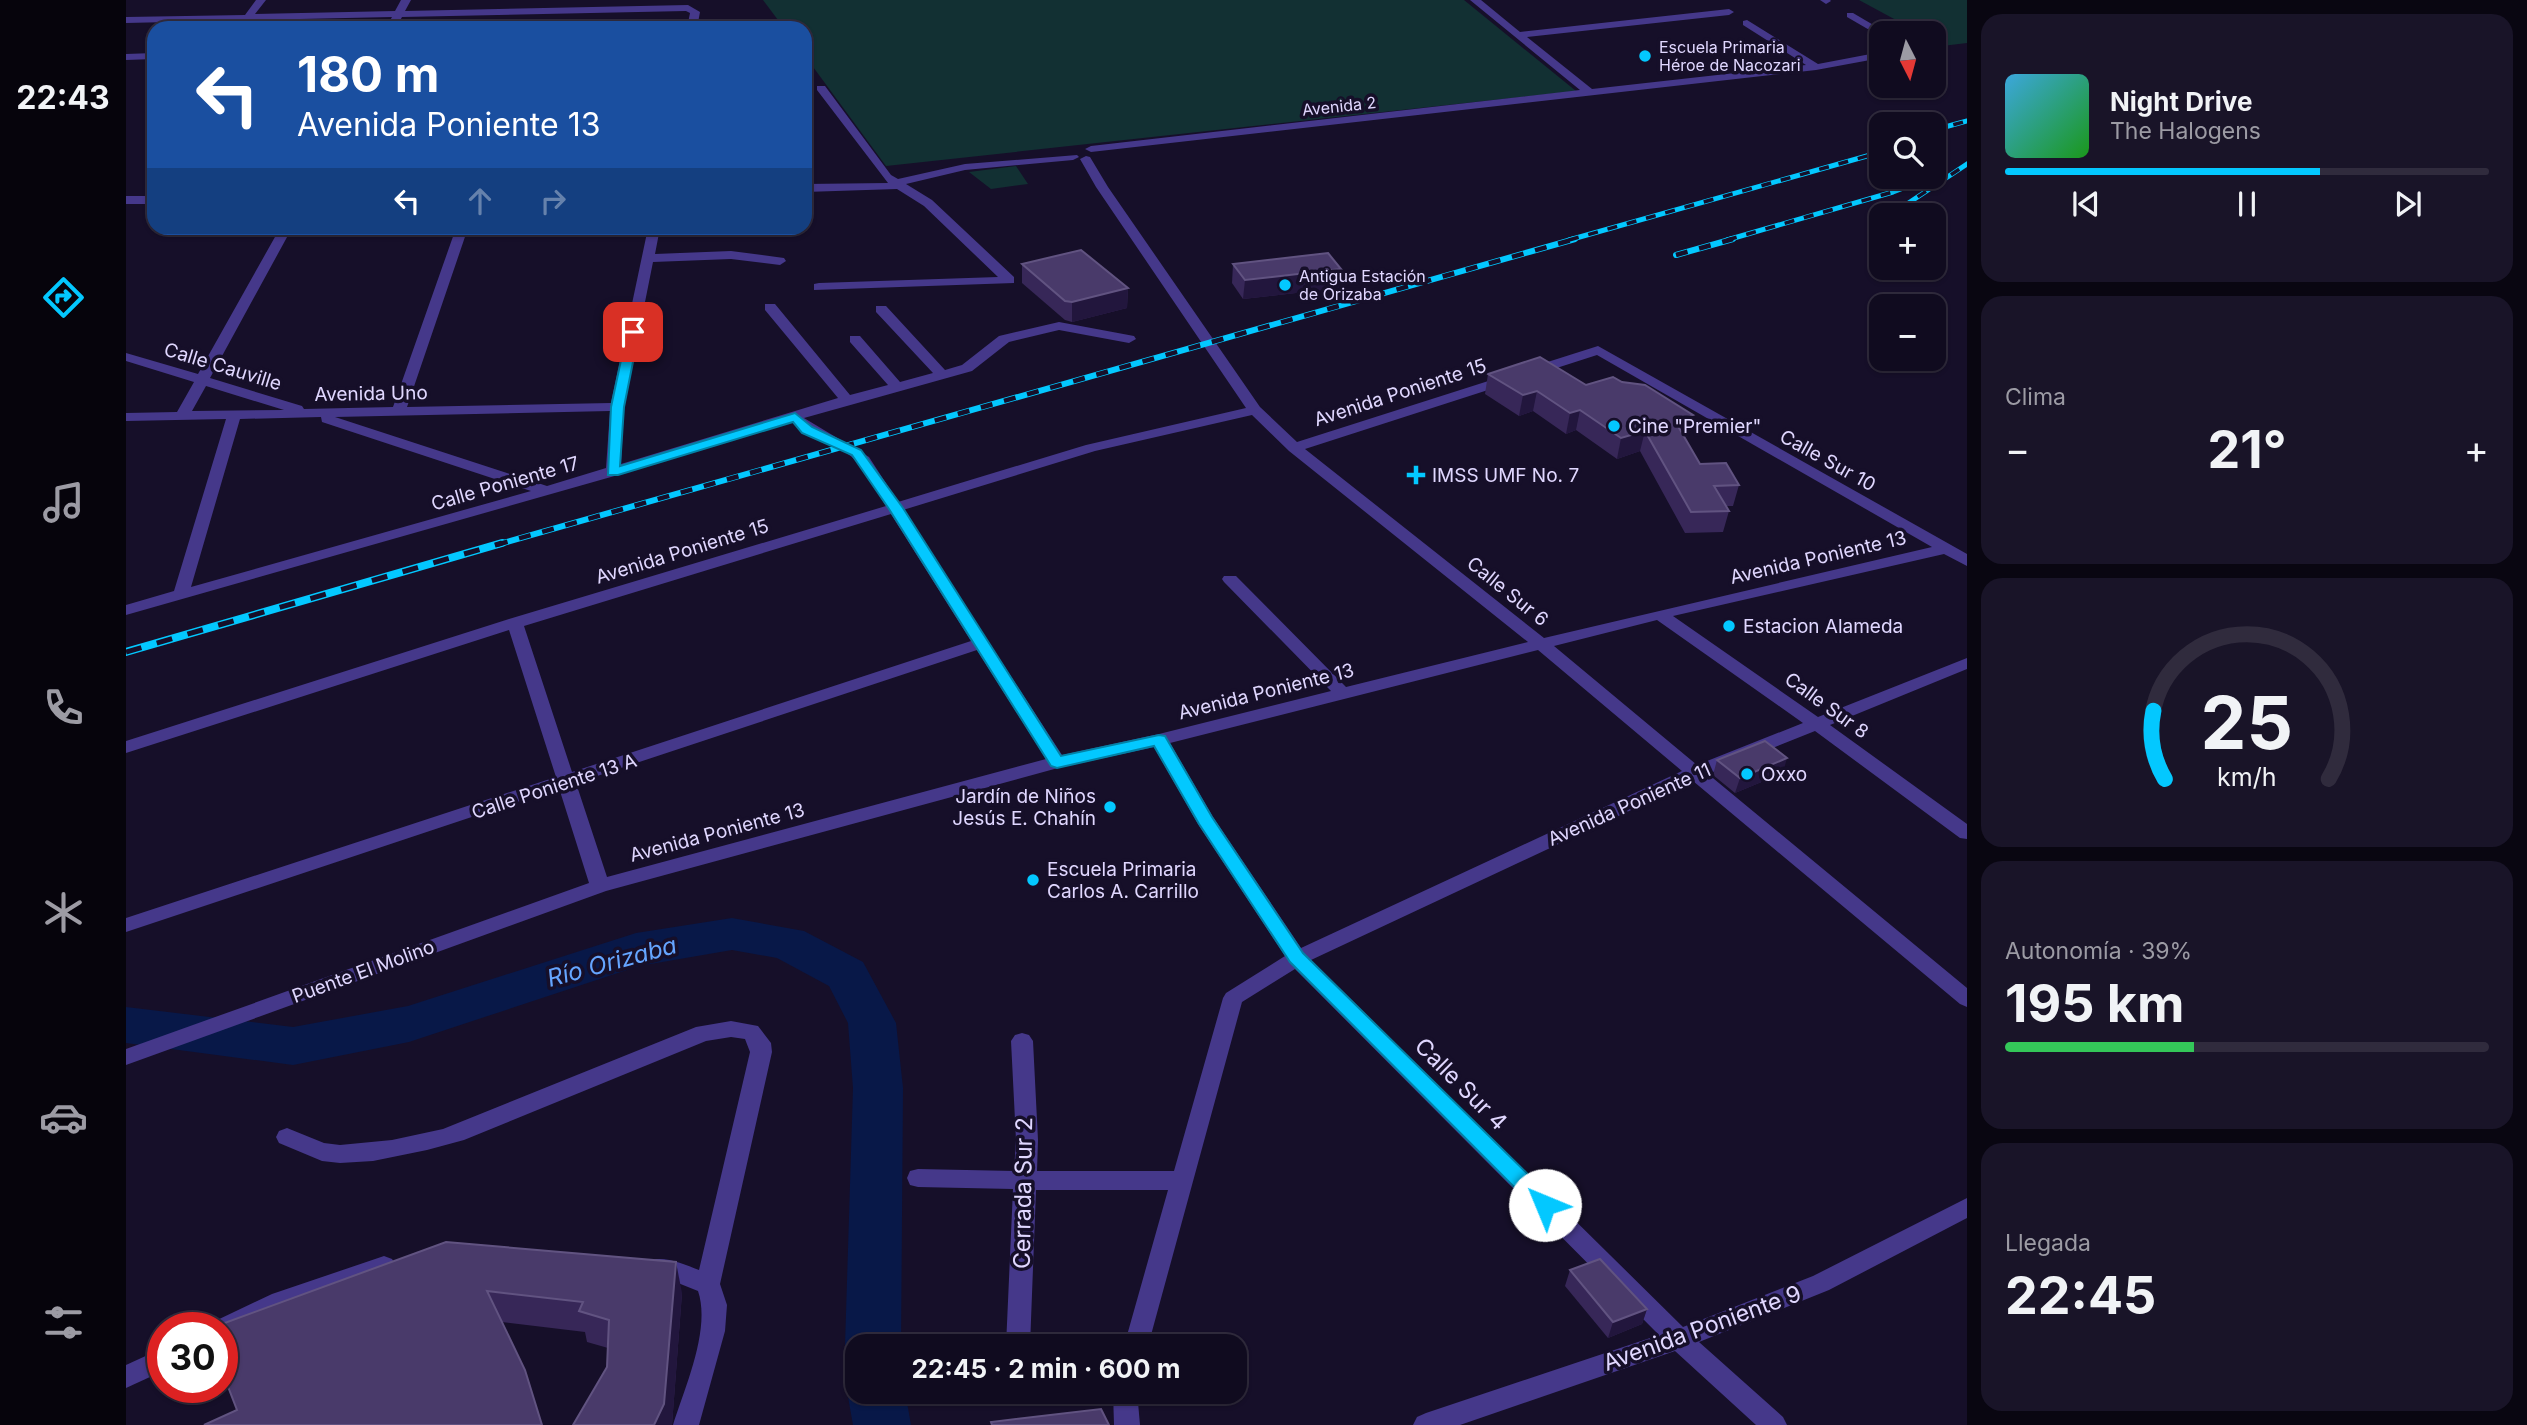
<!DOCTYPE html>
<html lang="es">
<head>
<meta charset="utf-8">
<style>
  body { margin:0; font-family:Inter,sans-serif; background:#191428; color:#f1f3f6; height:100vh; display:flex; flex-direction:column; font-size:26px; white-space:nowrap }
  * { box-sizing:border-box; margin:0 }
  p { font-size:23px; color:#9c9ba4 }
  .icon { flex:none; width:38px; height:38px; fill:none; stroke:currentColor; stroke-width:2; stroke-linecap:round; stroke-linejoin:round }
  .map { position:relative; flex:1; overflow:hidden }
  .sheet { display:flex; flex-direction:column; gap:14px; padding:14px; background:#090611; width:560px }
  .sheet>* { flex:none }
  .hud { position:absolute; left:21px; top:21px; width:665px; height:214px; border-radius:21px; box-shadow:0 2px 5px #0004,0 0 0 2px #302b3d; background:#1a4fa0; color:#fff; overflow:hidden }
  .needle { width:46px; rotate:174deg }
  .buttons { position:absolute; left:1743px; top:21px; display:grid; gap:14px }
  .buttons a { display:grid; place-items:center; width:77px; height:77px; border-radius:14px; background:#100b1f; box-shadow:0 2px 5px #0004,0 0 0 2px #302b3d; font-size:35px }
  .speed { position:absolute; left:21px; top:1312px; display:flex; gap:14px; font-size:35px; font-weight:700; text-align:center }
  .speed>* { display:grid; place-content:center; width:91px; height:91px; border-radius:50%; background:#100b1f; box-shadow:0 2px 5px #0004,0 0 0 2px #302b3d; line-height:1 }
  .speed .limit { border:10px solid #d22; background:#fff; color:#111 }
  .pin { position:absolute; display:grid; place-items:center; width:60px; height:60px; color:#fff; margin:-30px; border-radius:14px; box-shadow:0 4px 10px #0006 }
  .me { position:absolute; width:77px; margin:-38px; rotate:315deg; stroke-linejoin:round; filter:drop-shadow(0 0 5px #0008) }
  .turn { display:flex; align-items:center; gap:24px; height:147px; padding:0 35px; font-size:32px }
  .turn .icon { width:91px; height:91px; stroke-width:2.5 }
  .turn b { display:block; font-size:49px; line-height:60px }
  .lanes { display:flex; align-items:center; height:66px; padding:0 35px; background:#0003; justify-content:center; gap:35px; direction:ltr }
  .lanes .off { opacity:.35 }
  .big { font-size:52px; font-weight:700; line-height:1.1 }
  .sheet .card { flex:1; display:flex; flex-direction:column; justify-content:center; gap:10px; min-width:0; padding:0 24px; border-radius:21px; background:#191428 }
  .sheet .dial { align-items:center; gap:0 }
  .dial svg { height:182px; overflow:visible; fill:none; stroke:#302b3d; stroke-width:7; stroke-linecap:round; text-anchor:middle }
  .dial text { fill:#f1f3f6; stroke:none }
  .song { display:flex; align-items:center; gap:21px }
  .cover { width:84px; height:84px; border-radius:10px; background:linear-gradient(135deg,hsl(200 70% 55%),hsl(120 70% 35%)) }
  .played { height:7px; border-radius:4px; background:linear-gradient(90deg,#03c8ff 65%,#302b3d 65%) }
  .keys { display:flex; justify-content:space-around; direction:ltr }
  .heat { display:flex; justify-content:space-between; align-items:center; font-size:38px; direction:ltr }
  .charge { height:10px; border-radius:5px; background:linear-gradient(90deg,#34c759 39%,#302b3d 0) }
  .trip { position:absolute; left:719px; top:1334px; width:402px; height:70px; border-radius:21px; background:#100b1f; box-shadow:0 2px 5px #0004,0 0 0 2px #302b3d; font-weight:700; line-height:70px; text-align:center }
  main { display:flex; flex:1; min-height:0 }
  .tabs { display:flex; flex-direction:column; width:126px; justify-content:space-around; align-items:center; background:#06040c; color:#9c9ba4 }
  .tabs .icon { width:49px; height:49px }
  .tabs .active { color:#03c8ff }
  .tabs b { font-size:32px; color:#f1f3f6 }
  .map>svg:first-child { display:block }
</style>
</head>
<body>
<main>
<nav class="tabs">
<b>22:43</b>
<svg class="icon active" aria-label="directions" viewBox="0 0 24 24"><path d="M12 3l9 9-9 9-9-9zM9 14v-3h6M13 9l2 2-2 2"/></svg>
<svg class="icon" aria-label="music" viewBox="0 0 24 24"><path d="M9 18V5l10-2v13"/><circle cx="6" cy="18" r="3"/><circle cx="16" cy="16" r="3"/></svg>
<svg class="icon" aria-label="phone" viewBox="0 0 24 24"><path d="M5 4h4l2 5-3 2q2 4 5 5l2-3 5 2v4C11 20 4 13 5 4z"/></svg>
<svg class="icon" aria-label="climate" viewBox="0 0 24 24"><path d="M12 3v18M4 7l16 10M4 17L20 7"/></svg>
<svg class="icon" aria-label="car" viewBox="0 0 24 24"><path d="M5 17H2v-5l4-1 3-4h7l3 4 3 1v5h-3M9 17h6M6 11h13"/><circle cx="7" cy="17" r="2"/><circle cx="17" cy="17" r="2"/></svg>
<svg class="icon" aria-label="filters" viewBox="0 0 24 24"><path d="M4 7h16M4 17h16"/><circle cx="9" cy="7" r="2"/><circle cx="15" cy="17" r="2"/></svg>
</nav>
<div class="map">
<svg width="1841" height="1425" viewBox="0 0 1841 1425">
  <rect width="100%" height="100%" fill="#160f29"/>
  <g fill="#123033">
    <polygon points="637,0 1338,0 1450,91 760,166 679,56 679,28 658,28"/>
    <polygon points="1733,0 1841,0 1841,43 1816,46 1808,41 1808,33 1794,33"/>
    <polygon points="890,166 902,184 865,189 843,172"/>
  </g>
  <g fill="none" stroke-linecap="round" stroke-linejoin="round">
    <g fill="#081848" fill-rule="evenodd">
      <polygon points="606,918 678,931 737,962 770,1023 777,1088 775,1346 732,1346 732,1365 727,1364 719,1346 727,1088 722,1023 703,986 651,958 606,950 513,966 283,1042 167,1065 0,1043 0,1007 167,1027 282,1006 510,933"/>
      <polygon points="732,1372 732,1391 779,1391 785,1425 727,1425 721,1391"/>
    </g>
    <g fill="#45388a" fill-rule="evenodd">
      <polygon points="130,0 140,0 129,14 269,11 275,0 285,0 279,11 562,5 574,12 571,28 561,28 564,13 560,11 276,17 270,28 260,28 266,17 0,23 0,17 119,15"/>
      <polygon points="1344,0 1355,0 1394,32 1603,9 1608,12 1603,15 1401,37 1466,89 1680,65 1617,25 1617,21 1621,20 1692,64 1755,52 1755,58 1690,70 965,152 959,149 965,146 1454,90"/>
      <polygon points="1694,0 1704,0 1705,1 1700,4"/>
      <polygon points="1721,13 1727,13 1761,33 1752,35 1721,17"/>
      <polygon points="28,53 28,59 0,60 0,54"/>
      <polygon points="691,86 699,86 765,175 772,179 839,164 951,155 953,157 947,160 839,170 780,184 806,200 888,277 888,283 688,290 688,284 693,283 872,277 798,206 771,189 679,192 679,184 762,183 691,90"/>
      <path d="M960,156L964,157L982,187L1134,407L1171,442L1472,346L1841,554V566L1818,554L1547,616L1692,717L1841,658V669L1704,725L1841,824V839L1834,838L1689,731L1582,774L1841,988V1007L1834,1004L1567,781L1185,960L1557,1327L1687,1276L1841,1198V1218L1703,1290L1573,1342L1657,1417L1661,1425H1630L1549,1351L1334,1425H1287L1291,1417L1300,1413L1533,1335L1169,969L1116,1002L1022,1346H998L1042,1190H910L904,1346H880L887,1189L792,1187L784,1185L781,1178L784,1171L792,1169L888,1171L890,1140L885,1041L889,1035L896,1033L903,1035L907,1041L912,1140L911,1171H1048L1097,998L1100,993L1159,956L1072,824L1028,747L932,768L480,891L0,1065V1049L463,883L433,788L0,932V918L430,777L383,630L0,753V741L383,619L760,506C751,492 743,475 732,463C715,443 685,440 665,421L492,475L0,615V605L48,591L100,419L0,421V413L51,412L68,382L0,361V353L72,374L154,228H166L84,378L176,406L178,409L267,407L330,228H342L281,407L485,403L522,228H534L529,254L605,251L658,258L660,261L654,265L605,259L527,262L498,407L495,464L712,398L639,310V304H649L724,395L762,385L724,342V336H734L774,382L807,373L750,312V306H760L819,370L836,365L873,336L933,322L1008,336L1010,339L1003,343L933,330L883,342L846,371L678,418L743,457L772,502L960,445L1120,408L970,187L954,159ZM1471,355L1806,547L1418,638L1179,449ZM80,386L158,410L66,411ZM484,411L480,468L421,486L209,417ZM1126,415L1163,451L1402,642L1220,687L1110,576H1098L1096,579L1098,582L1205,691L1033,734L936,755L777,510L969,451ZM195,417L196,422L405,491L65,587L114,419ZM765,514L845,641L446,772L398,626ZM1531,620L1677,723L1571,765L1428,646ZM851,650L920,759L481,877L450,783ZM1412,650L1556,771L1175,948L1087,817L1044,743Z"/>
      <rect x="0" y="196" width="28" height="8"/>
      <path d="M605,1021L632,1026L645,1043L646,1052L594,1284L601,1305L599,1331L573,1425H547C559,1387 585,1329 572,1291L547,1281L521,1275L517,1268L521,1261C538,1255 557,1264 573,1270L624,1052L619,1039L605,1037L580,1041L338,1140L301,1150L247,1161L214,1163L196,1161L153,1143L150,1137L153,1131L161,1128L198,1143L214,1145L266,1140L317,1129L570,1027Z"/>
      <polygon points="258,1256 266,1259 270,1266 266,1273 161,1309 96,1340 96,1328 84,1328 87,1322 146,1294"/>
      <polygon points="37,1348 37,1371 0,1388 0,1365"/>
      <polygon points="987,1391 1011,1391 1014,1425 988,1425"/>
    </g>
    <defs>
      <g id="rail-far2">
        <polyline points="1808,130 1841,121"/>
        <polyline points="1775,208 1841,164"/>
        <polyline points="1443,240 1755,152"/>
        <polyline points="1601,240 1767,192 1806,177"/>
      </g>
      <g id="rail-far1">
        <polyline points="1550,255 1607,239"/>
        <polyline points="370,545 1449,239"/>
      </g>
      <polyline id="rail" points="0,652 376,543"/>
    </defs>
    <use href="#rail-far2" stroke="#03c8ff" stroke-width="5"/>
    <use href="#rail-far1" stroke="#03c8ff" stroke-width="6"/>
    <use href="#rail" stroke="#03c8ff" stroke-width="8"/>
    <use href="#rail-far2" stroke="#160f29" stroke-width="3.5" stroke-dasharray="10" stroke-linecap="butt"/>
    <use href="#rail-far1" stroke="#160f29" stroke-width="4.5" stroke-dasharray="12" stroke-linecap="butt"/>
    <use href="#rail" stroke="#160f29" stroke-width="5" stroke-dasharray="16" stroke-linecap="butt"/>
  </g>
  <g fill="#372758">
    <polygon points="896,264 1002,288 1001,308 946,322 939,320 896,283"/>
    <polygon points="1107,264 1215,269 1213,288 1117,299 1106,283"/>
    <polygon points="1362,374 1460,385 1562,436 1558,437 1574,464 1613,485 1607,506 1600,506 1603,511 1597,532 1559,533 1514,451 1491,459 1450,430 1440,434 1407,411 1393,416 1359,394"/>
    <polygon points="1591,760 1657,773 1609,793 1587,775"/>
    <polygon points="320,1242 556,1293 546,1425 447,1425 481,1367 482,1348 461,1342 459,1332 376,1322"/>
    <polygon points="1444,1270 1521,1309 1516,1324 1482,1338 1439,1286"/>
  </g>
  <g fill="#22163d">
    <polygon points="1215,269 1213,288 1117,299 1119,280"/>
    <polygon points="1002,288 1001,308 946,322 946,302"/>
    <polygon points="1411,391 1407,411 1393,416 1397,395"/>
    <polygon points="1454,410 1450,430 1440,434 1444,413"/>
    <polygon points="1567,415 1562,436 1544,442 1549,421"/>
    <polygon points="1519,431 1514,451 1491,459 1495,438"/>
    <polygon points="1661,758 1657,773 1609,793 1614,778"/>
    <polygon points="550,1262 556,1293 546,1425 528,1425"/>
    <polygon points="1521,1309 1516,1324 1482,1338 1487,1322"/>
  </g>
  <g fill="#493a6a" stroke="#615381" stroke-width="2">
    <polygon points="955,250 1002,288 946,302 939,301 896,264"/>
    <polygon points="1202,253 1215,269 1119,280 1107,264"/>
    <polygon points="1414,357 1460,385 1487,377 1496,382 1519,385 1567,415 1549,421 1574,464 1600,463 1613,485 1588,486 1603,511 1565,512 1519,431 1495,438 1454,410 1444,413 1411,391 1397,395 1362,374"/>
    <polygon points="1639,741 1661,758 1614,778 1591,760"/>
    <polygon points="320,1242 550,1262 538,1404 528,1425 447,1425 481,1367 483,1320 453,1311 457,1302 361,1291 399,1370 416,1425 78,1425 111,1410 96,1371 96,1328 85,1328"/>
    <polygon points="1474,1259 1521,1309 1487,1322 1444,1270"/>
    <polygon points="975,1409 983,1425 866,1425 865,1422"/>
  </g>
  <polygon fill="#03c8ff" stroke="#0282a6" stroke-width="2" points="507,329 513,332 498,407 494,466 669,413 686,427 735,450 777,508 935,756 1033,735 1039,736 1086,817 1177,953 1427,1199 1430,1205 1427,1211 1419,1214 1412,1211 1164,962 1073,824 1028,746 931,768 925,766 763,509 726,455 676,433 667,422 492,475 482,475 485,407 501,332"/>
  <g fill="#03c8ff" stroke="#160f29" stroke-width="2.5">
    <circle cx="1519" cy="56" r="7"/>
    <circle cx="1159" cy="285" r="7"/>
    <circle cx="1488" cy="426" r="7"/>
    <path d="M1286.5 464.5h7v7h7v7h-7v7h-7v-7h-7v-7h7z"/>
    <circle cx="1603" cy="626" r="7"/>
    <circle cx="1621" cy="774" r="7"/>
    <circle cx="984" cy="807" r="7"/>
    <circle cx="907" cy="880" r="7"/>
  </g>
  <g text-anchor="middle" stroke-width="7" stroke-linejoin="round" paint-order="stroke">
    <g font-size="16" fill="#e0d7ff" stroke="#160f29" text-anchor="start">
      <text x="1533" y="53">Escuela Primaria<tspan x="1533" dy="18">Héroe de Nacozari</tspan></text>
      <text x="1173" y="282">Antigua Estación<tspan x="1173" dy="18">de Orizaba</tspan></text>
    </g>
    <g font-size="16" fill="#e0d7ff" stroke="#160f29">
      <text transform="translate(1213 106) rotate(-6)" y="6">Avenida 2</text>
    </g>
    <g font-size="19" fill="#e0d7ff" stroke="#160f29">
      <text transform="translate(97 366) rotate(17)" y="7">Calle Cauville</text>
      <text transform="translate(1274 392) rotate(-18)" y="7">Avenida Poniente 15</text>
      <text transform="translate(245 393) rotate(-1)" y="7">Avenida Uno</text>
      <text transform="translate(1702 460) rotate(29)" y="7">Calle Sur 10</text>
      <text transform="translate(379 483) rotate(-16)" y="7">Calle Poniente 17</text>
      <text transform="translate(556 551) rotate(-17)" y="7">Avenida Poniente 15</text>
      <text transform="translate(1692 557) rotate(-13)" y="7">Avenida Poniente 13</text>
      <text transform="translate(1382 591) rotate(39)" y="7">Calle Sur 6</text>
      <text transform="translate(1140 691) rotate(-14)" y="7">Avenida Poniente 13</text>
      <text transform="translate(1701 705) rotate(36)" y="7">Calle Sur 8</text>
      <text transform="translate(428 786) rotate(-18)" y="7">Calle Poniente 13 A</text>
      <text transform="translate(1503 804) rotate(-24)" y="7">Avenida Poniente 11</text>
      <text transform="translate(591 832) rotate(-15)" y="7">Avenida Poniente 13</text>
      <text transform="translate(237 971) rotate(-20)" y="7">Puente El Molino</text>
    </g>
    <g font-size="19" fill="#e0d7ff" stroke="#160f29" text-anchor="start">
      <text x="1502" y="433">Cine "Premier"</text>
      <text x="1306" y="482">IMSS UMF No. 7</text>
      <text x="1617" y="633">Estacion Alameda</text>
      <text x="1635" y="781">Oxxo</text>
      <text x="970" y="803" text-anchor="end">Jardín de Niños<tspan x="970" dy="22">Jesús E. Chahín</tspan></text>
      <text x="921" y="876">Escuela Primaria<tspan x="921" dy="22">Carlos A. Carrillo</tspan></text>
    </g>
    <g font-size="23" fill="#e0d7ff" stroke="#160f29">
      <text transform="translate(1335 1084) rotate(45)" y="8">Calle Sur 4</text>
      <text transform="translate(897 1193) rotate(-89)" y="8">Cerrada Sur 2</text>
      <text transform="translate(1576 1328) rotate(-20)" y="8">Avenida Poniente 9</text>
    </g>
    <g font-size="24" font-style="italic" fill="#65a5ff" stroke="#160f29">
      <text transform="translate(486 962) rotate(-15)" y="8">Río Orizaba</text>
    </g>
  </g>
</svg>
<div class="buttons">
<a><svg class="needle" viewBox="-14 -14 28 28"><path d="M0-13l5 13h-10z" fill="#e53935"/><path d="M0 13l5-13h-10z" fill="#9c9ba4"/></svg></a>
<a><svg class="icon" aria-label="search" viewBox="0 0 24 24"><circle cx="10" cy="10" r="6"/><path d="M15 15l6 6"/></svg></a>
<a>+</a>
<a>−</a>
</div>
<div class="speed"><div class="limit">30</div></div>
<div class="pin" style="left:507px;top:332px;background:#d93025"><svg class="icon" aria-label="arrive" viewBox="0 0 24 24"><path d="M6 21V4h12l-3 4 3 4H6"/></svg></div>
<svg class="me" style="left:1419px;top:1205px" viewBox="-20 -20 40 40"><circle r="19" fill="#fff"/><path d="M0-13L10 11 0 6-10 11z" fill="#03c8ff"/></svg>
<div class="trip">22:45 · 2 min · 600 m</div>
<div class="hud">
<div class="turn"><svg class="icon" aria-label="left" viewBox="0 0 24 24"><path d="M17 20v-9H6M10 6l-5 5 5 5"/></svg><div><b>180 m</b>Avenida Poniente 13</div></div>
<div class="lanes"><svg class="icon" aria-label="left" viewBox="0 0 24 24"><path d="M17 20v-9H6M10 6l-5 5 5 5"/></svg><svg class="icon off" aria-label="ahead" viewBox="0 0 24 24"><path d="M12 20V5M6 11l6-6 6 6"/></svg><svg class="icon off" aria-label="right" viewBox="0 0 24 24"><path d="M7 20v-9h11M14 6l5 5-5 5"/></svg></div>
</div>
</div>
<section class="sheet">
<div class="card">
<div class="song"><i class="cover"></i><div><b>Night Drive</b><p>The Halogens</p></div></div>
<div class="played"></div>
<div class="keys"><svg class="icon" aria-label="previous" viewBox="0 0 24 24"><path d="M18 5L8 12l10 7zM5 5v14"/></svg><svg class="icon" aria-label="pause" viewBox="0 0 24 24"><path d="M8 5v14M16 5v14"/></svg><svg class="icon" aria-label="next" viewBox="0 0 24 24"><path d="M6 5l10 7-10 7zM19 5v14"/></svg></div>
</div>
<div class="card"><p>Clima</p>
<div class="heat"><a>−</a><b class="big">21°</b><a>+</a></div>
</div>
<div class="card dial"><svg viewBox="0 0 100 80">
<path d="M14 69A42 42 0 1 1 86 69"/>
<path d="M14 69A42 42 0 0 1 9 39" stroke="#03c8ff"/>
<text x="50" y="56" font-size="32" font-weight="700">25</text>
<text x="50" y="72" font-size="11">km/h</text>
</svg></div>
<div class="card"><p>Autonomía · 39%</p><b class="big">195 km</b><div class="charge"></div></div>
<div class="card"><p>Llegada</p><b class="big">22:45</b></div>
</section>
</main>
</body>
</html>
